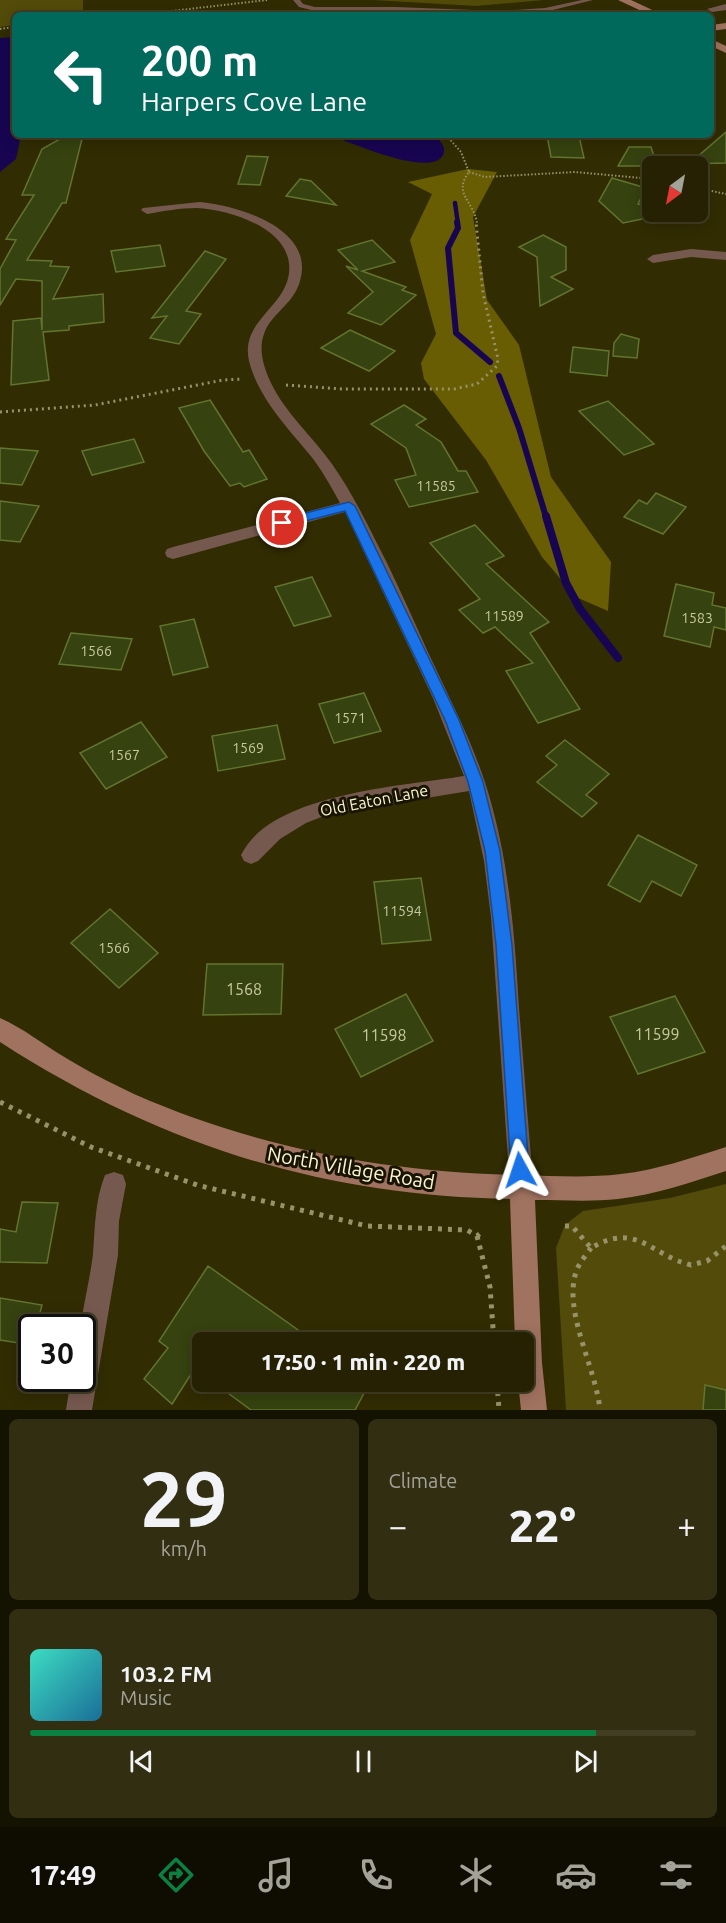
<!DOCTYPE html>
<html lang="en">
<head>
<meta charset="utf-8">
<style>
  body { margin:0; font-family:Ubuntu,sans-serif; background:#312e11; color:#f1f3f6; height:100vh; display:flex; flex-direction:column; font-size:22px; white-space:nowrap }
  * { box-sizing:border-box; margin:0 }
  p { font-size:20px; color:#a3a399 }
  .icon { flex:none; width:33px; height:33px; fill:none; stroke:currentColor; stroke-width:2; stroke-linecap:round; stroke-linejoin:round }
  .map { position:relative; height:1410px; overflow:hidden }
  .details { display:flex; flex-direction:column; gap:9px; padding:9px; background:#141201; flex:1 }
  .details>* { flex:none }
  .banner { position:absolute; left:12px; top:12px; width:702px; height:126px; border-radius:9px; box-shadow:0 3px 15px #0003,0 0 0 2px #423e24; background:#00695c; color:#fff; overflow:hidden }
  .needle { width:39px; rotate:212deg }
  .controls { position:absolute; left:642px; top:156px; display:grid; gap:12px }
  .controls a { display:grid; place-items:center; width:66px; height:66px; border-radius:9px; background:#252102; box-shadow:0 3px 15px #0003,0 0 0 2px #423e24; font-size:30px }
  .speed { position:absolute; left:18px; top:1314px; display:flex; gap:12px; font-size:30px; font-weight:700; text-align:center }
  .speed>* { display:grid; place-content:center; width:78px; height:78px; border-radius:50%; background:#252102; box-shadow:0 3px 15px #0003,0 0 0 2px #423e24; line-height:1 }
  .speed .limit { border:3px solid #111; border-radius:9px; background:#fff; color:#111 }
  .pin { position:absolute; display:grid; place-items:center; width:51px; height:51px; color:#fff; margin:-26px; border:3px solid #fff; border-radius:50%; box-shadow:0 2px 6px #0007 }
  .me { position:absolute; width:66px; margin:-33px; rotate:355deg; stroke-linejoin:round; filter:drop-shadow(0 0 4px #0008) }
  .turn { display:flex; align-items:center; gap:21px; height:126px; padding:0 30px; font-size:27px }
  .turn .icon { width:78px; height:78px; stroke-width:2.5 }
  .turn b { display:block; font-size:42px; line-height:51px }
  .big { font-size:45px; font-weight:800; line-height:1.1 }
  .details .widget { flex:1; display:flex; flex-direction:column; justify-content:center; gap:9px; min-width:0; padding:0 21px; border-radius:9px; background:#312e11 }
  .details .dial { align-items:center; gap:0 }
  .dial b { font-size:78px; line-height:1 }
  .song { display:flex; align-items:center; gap:18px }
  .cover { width:72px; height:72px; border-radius:9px; background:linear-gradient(135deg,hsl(170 70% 55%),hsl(200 70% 35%)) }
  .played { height:6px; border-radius:3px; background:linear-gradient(90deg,#0b8043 85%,#423e24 85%) }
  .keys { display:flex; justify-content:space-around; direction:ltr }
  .heat { display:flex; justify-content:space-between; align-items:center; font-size:33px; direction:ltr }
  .details .tiles { flex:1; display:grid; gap:9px; grid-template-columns:1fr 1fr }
  .widget:last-child { grid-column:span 2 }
  .trip { position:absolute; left:192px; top:1332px; width:342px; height:60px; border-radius:9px; background:#252102; box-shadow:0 3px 15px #0003,0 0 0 2px #423e24; font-weight:800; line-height:60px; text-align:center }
  .menu { display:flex; height:96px; justify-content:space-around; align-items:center; background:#0f0d01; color:#a3a399 }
  .menu .icon { width:42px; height:42px }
  .menu .on { color:#0b8043 }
  .menu b { font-size:27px; color:#f1f3f6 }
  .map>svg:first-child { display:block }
</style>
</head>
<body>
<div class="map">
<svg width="726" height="1410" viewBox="0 0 726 1410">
  <rect width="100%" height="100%" fill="#312c02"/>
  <g fill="#534b09">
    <polygon points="0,0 83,0 83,15 15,15 15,25 0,27"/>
    <polygon points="373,0 544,0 476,6"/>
    <polygon points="726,1184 726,1410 566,1410 556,1248 565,1225 583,1211 670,1198"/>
  </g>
  <polygon fill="#685d02" points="468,169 497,172 473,217 487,300 519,345 551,477 611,562 608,611 576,597 542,557 486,460 424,379 421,363 436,334 410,240 432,194 408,182"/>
  <g fill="#180551">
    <polygon points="15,37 15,135 21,135 16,159 0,172 0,38"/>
    <path d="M329,135H435C439,140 447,147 443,155C431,179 348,141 329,135Z"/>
  </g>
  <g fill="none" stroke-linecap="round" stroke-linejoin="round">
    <polyline stroke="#180551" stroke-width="4.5" points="455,203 458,224"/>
    <g stroke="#180551" stroke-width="6">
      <polyline points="457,222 458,228 448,248 456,333 490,362"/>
      <polyline points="499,376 519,428 546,517"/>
    </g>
    <polyline stroke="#180551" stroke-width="8" points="546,516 566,583 580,609 618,658"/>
  </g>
  <g fill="#36420f" stroke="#62742f" stroke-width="1.5">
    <polygon points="726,132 726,163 689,164"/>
    <polygon points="67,135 83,135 66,203 62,203 27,260 52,261 50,266 69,267 53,299 103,294 104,322 69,326 69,330 43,332 49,380 11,385 13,321 41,318 42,330 42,281 16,279 0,305 0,269 16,240 6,239 34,195 22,195 42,149"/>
    <polygon points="547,135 579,136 584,158 551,157"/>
    <polygon points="629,147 651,147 657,166 618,166"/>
    <polygon points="247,156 268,157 260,185 238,184"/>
    <polygon points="612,178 646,188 638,204 652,207 652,212 677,212 623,223 599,201"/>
    <polygon points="300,179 311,181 336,205 286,196"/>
    <polygon points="543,235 566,247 566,270 551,277 573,289 540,306 537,257 519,247"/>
    <polygon points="372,240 395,262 362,271 406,287 402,290 416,295 381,325 348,313 373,292 346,266 358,270 338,250"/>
    <polygon points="160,245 165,266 116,272 111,251"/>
    <polygon points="205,251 226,259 186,311 201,314 179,344 150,338 167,316 152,318"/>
    <polygon points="350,330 395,351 369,371 321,348"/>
    <polygon points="621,334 639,339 637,358 613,356 614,343"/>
    <polygon points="573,347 609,351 607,376 570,372"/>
    <polygon points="210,400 243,452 249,450 267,479 244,487 240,483 230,486 204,451 179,408"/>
    <polygon points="608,401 654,444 624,455 579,411"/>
    <polygon points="404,405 426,419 416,425 441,442 458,471 466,471 478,492 409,507 395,480 416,475 406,448 371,424"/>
    <polygon points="134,439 144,462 92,475 82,451"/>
    <polygon points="0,448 38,451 22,485 0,483"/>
    <polygon points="656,493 686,507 663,534 624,517 639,500 647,504"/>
    <polygon points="0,501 39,506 20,542 0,540"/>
    <polygon points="475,525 504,556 486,564 549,622 530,633 580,709 538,723 506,671 533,663 495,627 483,633 459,610 480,599 430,543"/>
    <polygon points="312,577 331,616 294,626 275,587"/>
    <polygon points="676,584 714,593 712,605 726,608 726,630 714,627 710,647 664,636"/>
    <polygon points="194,619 208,667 173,675 160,626"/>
    <polygon points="71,633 132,639 121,670 59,664"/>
    <polygon points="364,693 381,731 334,743 319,704"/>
    <polygon points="141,722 167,757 106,789 80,753"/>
    <polygon points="277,725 285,759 218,771 212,736"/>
    <polygon points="565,740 609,774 586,795 597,803 582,817 537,782 557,765 546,756"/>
    <polygon points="638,835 697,865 681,896 652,881 640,902 608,885"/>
    <polygon points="421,878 431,940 382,944 374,882"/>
    <polygon points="110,909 158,953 119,988 71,943"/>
    <polygon points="207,964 283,964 281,1014 203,1015"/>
    <polygon points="406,994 433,1041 361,1077 335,1029"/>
    <polygon points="675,996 705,1052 638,1074 610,1017"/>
    <polygon points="22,1202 58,1203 47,1263 0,1262 0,1229 16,1232"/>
    <polygon points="208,1266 315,1342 202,1342 202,1374 195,1368 172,1404 144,1379 168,1348 159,1341"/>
    <polygon points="0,1298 42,1305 36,1328 32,1328 31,1345 0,1340"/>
    <polygon points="213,1382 370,1382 355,1410 251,1410"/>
    <polygon points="705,1385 726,1390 726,1410 703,1410"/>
  </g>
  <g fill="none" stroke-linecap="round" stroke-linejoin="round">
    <g stroke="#96926a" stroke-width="2" stroke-dasharray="1.5 2" stroke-linecap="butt">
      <polyline points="137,15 267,0"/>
      <polyline points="0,29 15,27"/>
      <path d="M446,135L461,152L469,172C452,194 475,202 477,224"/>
      <polyline points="469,172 485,177 575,172 652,179"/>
      <polyline points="698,188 726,194"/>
    </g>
    <g stroke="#96926a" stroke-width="3" stroke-dasharray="2 4" stroke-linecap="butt">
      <polyline points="286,385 342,389 454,389 477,384 497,366 498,359 483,293 476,222"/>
      <polyline points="0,412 95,405 223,380 243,379"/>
    </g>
    <g stroke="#96926a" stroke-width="5" stroke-dasharray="4 6" stroke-linecap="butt">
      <polyline points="0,1102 91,1147 197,1185 367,1226 467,1230 477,1236 483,1231"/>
      <path d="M565,1226H572L591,1248C637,1221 650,1255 691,1265L707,1261L726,1246"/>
      <polyline points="477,1236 490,1287 494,1342"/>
      <path d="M591,1248C586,1255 579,1263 576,1272C563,1312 596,1368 600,1410"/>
      <polyline points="497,1382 499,1410"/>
    </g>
    <polygon fill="#76594e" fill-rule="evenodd" points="293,0 300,0 303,4 315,7 396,7 499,11 545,8 582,0 593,0 545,12 499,15 396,11 315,11 299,7"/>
    <g fill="#76594e" fill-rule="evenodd">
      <polygon points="726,4 726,10 712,12 707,9"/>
      <path d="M200,202C241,206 323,231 297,289C289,306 270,316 264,334C258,350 264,368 271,383C286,414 313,437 332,464C354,495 370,530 387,563C401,592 414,621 427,650C451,702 478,752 492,806C510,872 515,940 519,1008C524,1068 528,1128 534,1188L531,1197L522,1200L513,1197L510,1188L491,917L484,861L469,791L329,814L306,823L280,839L258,861L251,864L244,861L241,855C271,793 404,786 464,776L433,698L345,512L173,559L167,557L165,553L167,549L173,547L340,503C332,488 324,474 314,460C290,430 259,400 249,361C240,321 285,308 289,273C294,229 231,210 197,208C180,208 164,211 147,214L141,210L143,208Z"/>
      <polygon points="691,249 726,252 726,260 691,257 653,263 647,259 653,255"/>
      <path d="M114,1172L123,1175L126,1184L119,1221L118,1255L92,1410H66L71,1378H82V1328H80C84,1303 90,1278 93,1254C95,1227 95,1200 105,1175Z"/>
    </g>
    <g fill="#a07260" fill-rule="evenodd">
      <polygon points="618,0 631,0 663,15 650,15"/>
      <polygon points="726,23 726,29 711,31 711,25"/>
      <polygon points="711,39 726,46 726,53 711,46"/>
      <path d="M0,1018C23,1028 44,1045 66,1058C87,1071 111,1083 134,1094C257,1148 388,1173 521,1175C554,1176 588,1178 621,1174C657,1170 691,1158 726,1147V1171C691,1182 655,1195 618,1199C591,1202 562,1200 535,1200L542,1363L547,1410H521L518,1382H524V1342H515L510,1199C321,1196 158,1144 0,1042Z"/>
    </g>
  </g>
  <polygon fill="#1a73e8" stroke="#114b97" stroke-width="1.5" points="349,502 355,506 459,720 483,782 500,851 512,945 529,1170 526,1176 520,1179 514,1176 511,1170 496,945 485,851 468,782 445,720 345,511 282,527 277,523 278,520"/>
  <g text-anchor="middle" stroke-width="6" stroke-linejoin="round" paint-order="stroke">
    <g font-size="14" fill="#c8c8a0">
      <text x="436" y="491">11585</text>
      <text x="504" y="621">11589</text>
      <text x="697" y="623">1583</text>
      <text x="96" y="656">1566</text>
      <text x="350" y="723">1571</text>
      <text x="248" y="753">1569</text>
      <text x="124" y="760">1567</text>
      <text x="402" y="916">11594</text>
      <text x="114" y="953">1566</text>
    </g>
    <g font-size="16" fill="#f9f5d0" stroke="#181400">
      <text transform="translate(374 800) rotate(-11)" y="6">Old Eaton Lane</text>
    </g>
    <g font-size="16" fill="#c8c8a0">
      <text x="244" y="995">1568</text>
      <text x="657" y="1040">11599</text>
      <text x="384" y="1041">11598</text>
    </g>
    <g font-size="20" fill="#f9f5d0" stroke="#181400">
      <text transform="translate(351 1168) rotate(10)" y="7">North Village Road</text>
    </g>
  </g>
</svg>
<div class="controls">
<a><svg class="needle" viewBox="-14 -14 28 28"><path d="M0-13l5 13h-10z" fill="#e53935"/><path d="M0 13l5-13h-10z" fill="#a3a399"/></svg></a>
</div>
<div class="speed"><div class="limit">30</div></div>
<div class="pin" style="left:282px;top:523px;background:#d93025"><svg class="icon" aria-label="arrive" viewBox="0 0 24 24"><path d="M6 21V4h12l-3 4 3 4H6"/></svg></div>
<svg class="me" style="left:520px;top:1170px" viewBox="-20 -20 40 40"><path d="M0-17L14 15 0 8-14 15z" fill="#1a73e8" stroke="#fff" stroke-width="4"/></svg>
<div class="trip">17:50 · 1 min · 220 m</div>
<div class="banner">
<div class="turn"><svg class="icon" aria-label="left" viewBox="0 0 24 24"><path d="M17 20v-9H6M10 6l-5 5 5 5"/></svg><div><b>200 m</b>Harpers Cove Lane</div></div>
</div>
</div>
<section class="details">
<div class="tiles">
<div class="widget dial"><b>29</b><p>km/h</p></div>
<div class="widget"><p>Climate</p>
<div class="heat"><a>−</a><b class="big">22°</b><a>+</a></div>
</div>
<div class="widget">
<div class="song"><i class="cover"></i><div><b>103.2 FM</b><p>Music</p></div></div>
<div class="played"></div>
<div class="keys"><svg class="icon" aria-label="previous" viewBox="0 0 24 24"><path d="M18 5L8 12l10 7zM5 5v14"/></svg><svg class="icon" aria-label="pause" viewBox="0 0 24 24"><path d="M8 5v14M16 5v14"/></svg><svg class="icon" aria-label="next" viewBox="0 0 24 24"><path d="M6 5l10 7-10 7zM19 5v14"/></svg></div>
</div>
</div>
</section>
<nav class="menu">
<b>17:49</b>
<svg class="icon on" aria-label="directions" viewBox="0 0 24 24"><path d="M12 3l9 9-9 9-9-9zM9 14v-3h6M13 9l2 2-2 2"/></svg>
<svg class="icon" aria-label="music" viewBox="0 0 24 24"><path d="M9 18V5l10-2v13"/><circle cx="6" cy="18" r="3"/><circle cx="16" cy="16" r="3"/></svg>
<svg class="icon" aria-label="phone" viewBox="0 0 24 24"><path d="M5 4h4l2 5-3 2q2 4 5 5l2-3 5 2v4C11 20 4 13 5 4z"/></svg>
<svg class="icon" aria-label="climate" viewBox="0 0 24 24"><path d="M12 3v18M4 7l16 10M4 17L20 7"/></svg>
<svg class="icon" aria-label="car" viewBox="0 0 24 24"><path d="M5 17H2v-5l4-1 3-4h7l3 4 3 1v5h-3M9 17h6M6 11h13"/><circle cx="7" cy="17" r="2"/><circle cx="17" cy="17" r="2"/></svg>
<svg class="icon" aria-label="filters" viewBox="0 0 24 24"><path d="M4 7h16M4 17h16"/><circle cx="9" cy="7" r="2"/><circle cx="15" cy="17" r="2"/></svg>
</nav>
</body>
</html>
